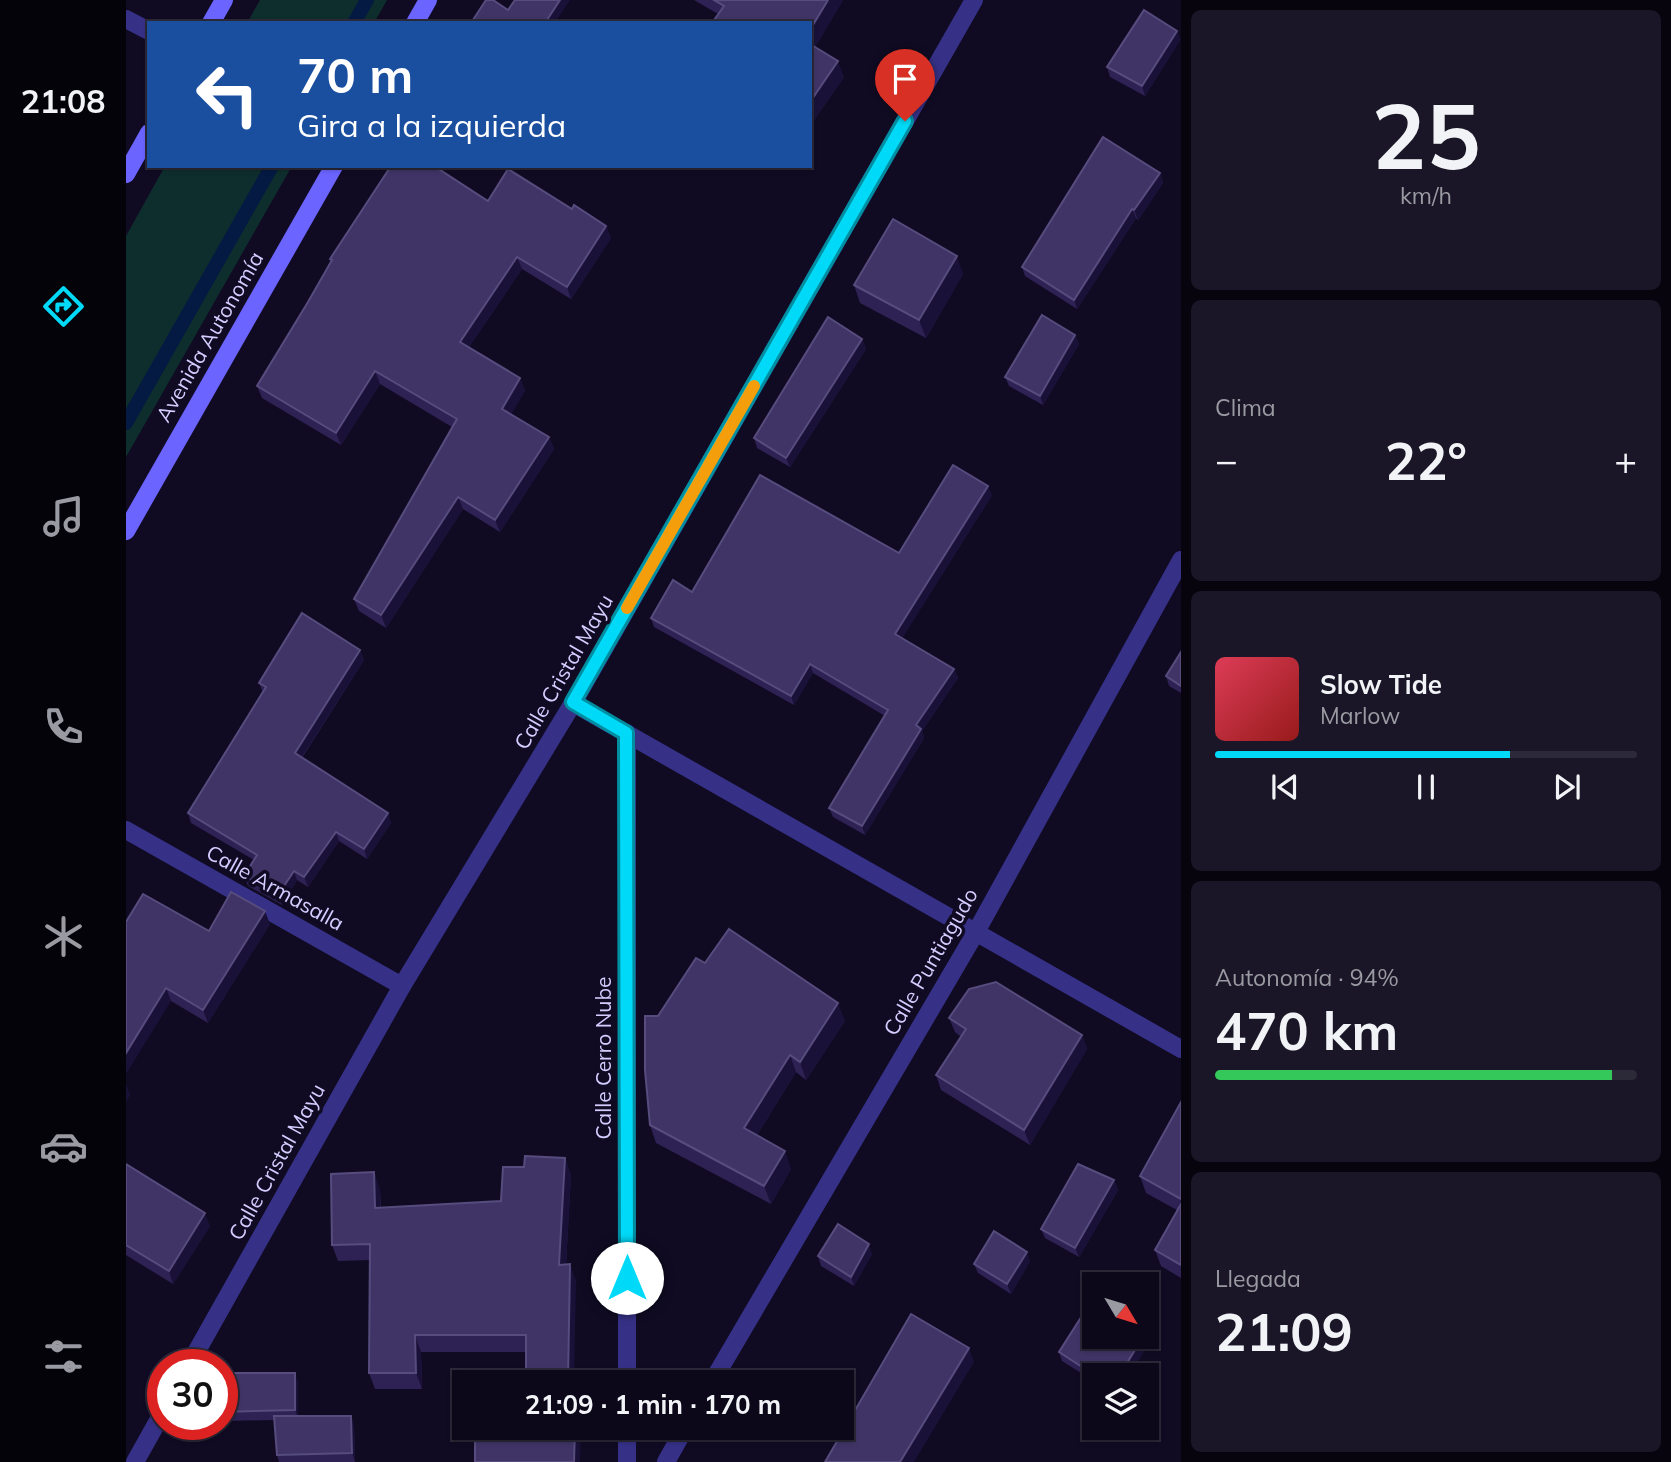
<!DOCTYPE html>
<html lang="es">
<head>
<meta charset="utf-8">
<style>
  body { margin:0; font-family:Mulish,sans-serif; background:#1a1627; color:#f1f3f6; height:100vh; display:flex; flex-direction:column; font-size:26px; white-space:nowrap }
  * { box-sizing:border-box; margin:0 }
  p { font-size:23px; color:#9a9aa2 }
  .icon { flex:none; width:38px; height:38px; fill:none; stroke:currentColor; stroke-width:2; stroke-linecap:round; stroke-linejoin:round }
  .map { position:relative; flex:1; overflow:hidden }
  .panel { display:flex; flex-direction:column; gap:10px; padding:10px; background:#07040e; width:490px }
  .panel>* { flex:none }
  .banner { position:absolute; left:21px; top:21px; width:665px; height:147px; border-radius:0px; box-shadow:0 2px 5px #0004,0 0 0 2px #2c2939; background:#1a4fa0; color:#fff; overflow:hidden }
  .needle { width:46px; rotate:128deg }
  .tools { position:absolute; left:956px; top:1272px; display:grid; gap:14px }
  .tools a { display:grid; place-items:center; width:77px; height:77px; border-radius:0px; background:#0c081a; box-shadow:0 2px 5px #0004,0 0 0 2px #2c2939; font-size:35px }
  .speed { position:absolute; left:21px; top:1349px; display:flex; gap:14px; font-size:35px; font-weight:700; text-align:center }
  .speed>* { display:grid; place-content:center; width:91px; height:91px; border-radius:50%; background:#0c081a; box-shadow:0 2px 5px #0004,0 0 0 2px #2c2939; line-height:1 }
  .speed .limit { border:10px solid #d22; background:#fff; color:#111 }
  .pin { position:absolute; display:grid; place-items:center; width:60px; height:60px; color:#fff; margin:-72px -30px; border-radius:50% 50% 50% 0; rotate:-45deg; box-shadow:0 0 7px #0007 }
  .pin .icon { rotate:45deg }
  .me { position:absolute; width:77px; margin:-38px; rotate:0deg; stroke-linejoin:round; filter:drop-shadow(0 0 5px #0008) }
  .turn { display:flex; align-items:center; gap:24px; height:147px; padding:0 35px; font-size:32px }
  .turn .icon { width:91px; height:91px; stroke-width:2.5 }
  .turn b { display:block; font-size:49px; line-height:60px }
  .big { font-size:52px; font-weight:700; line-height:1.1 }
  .panel .tile { flex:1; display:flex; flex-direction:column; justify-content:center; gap:10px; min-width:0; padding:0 24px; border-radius:10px; background:#1a1627 }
  .panel .dial { align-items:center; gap:0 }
  .dial b { font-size:91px; line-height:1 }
  .song { display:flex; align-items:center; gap:21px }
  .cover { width:84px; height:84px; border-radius:10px; background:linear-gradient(135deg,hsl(350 70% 55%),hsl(0 70% 35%)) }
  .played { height:7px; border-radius:4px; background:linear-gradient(90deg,#00daf8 70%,#2c2939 70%) }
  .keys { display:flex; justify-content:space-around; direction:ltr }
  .heat { display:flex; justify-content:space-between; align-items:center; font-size:38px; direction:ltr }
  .charge { height:10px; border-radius:5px; background:linear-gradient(90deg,#34c759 94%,#2c2939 0) }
  .trip { position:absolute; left:326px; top:1370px; width:402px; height:70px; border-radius:0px; background:#0c081a; box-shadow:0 2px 5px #0004,0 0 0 2px #2c2939; font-weight:700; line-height:70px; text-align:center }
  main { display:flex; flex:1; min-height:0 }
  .tab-bar { display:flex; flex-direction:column; width:126px; justify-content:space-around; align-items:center; background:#05030a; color:#9a9aa2 }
  .tab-bar .icon { width:49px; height:49px }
  .tab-bar .on { color:#00daf8 }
  .tab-bar b { font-size:32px; color:#f1f3f6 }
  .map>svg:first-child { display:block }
</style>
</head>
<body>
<main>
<nav class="tab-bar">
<b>21:08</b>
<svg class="icon on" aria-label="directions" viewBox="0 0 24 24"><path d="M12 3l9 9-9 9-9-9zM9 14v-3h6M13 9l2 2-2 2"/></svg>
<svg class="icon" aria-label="music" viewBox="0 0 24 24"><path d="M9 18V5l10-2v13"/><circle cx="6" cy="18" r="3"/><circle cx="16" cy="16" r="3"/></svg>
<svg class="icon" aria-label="phone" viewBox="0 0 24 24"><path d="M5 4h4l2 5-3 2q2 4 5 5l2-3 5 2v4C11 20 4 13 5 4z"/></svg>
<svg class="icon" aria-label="climate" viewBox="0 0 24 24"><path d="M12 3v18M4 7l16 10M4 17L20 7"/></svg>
<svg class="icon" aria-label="car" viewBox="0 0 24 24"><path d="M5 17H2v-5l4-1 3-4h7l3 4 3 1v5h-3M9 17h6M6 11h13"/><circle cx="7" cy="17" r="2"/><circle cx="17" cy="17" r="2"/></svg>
<svg class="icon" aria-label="filters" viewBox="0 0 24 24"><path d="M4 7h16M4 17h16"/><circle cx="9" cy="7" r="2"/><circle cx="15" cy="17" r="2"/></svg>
</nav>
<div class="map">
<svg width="1055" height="1462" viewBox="0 0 1055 1462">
  <rect width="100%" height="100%" fill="#100b23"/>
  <g fill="#0e2e2d">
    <polygon points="134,0 261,0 248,23 121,23"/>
    <polygon points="39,166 166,166 0,457 0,236"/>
  </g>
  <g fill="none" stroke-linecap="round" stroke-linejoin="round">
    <g stroke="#041a43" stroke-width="14">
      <polyline points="228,23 241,0"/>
      <polyline points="0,423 146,166"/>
    </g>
    <g stroke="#363187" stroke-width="18">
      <polyline points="0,19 23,31"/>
      <polyline points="447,703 1055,1049"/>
      <polyline points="501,733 501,1382"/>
      <polyline points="0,830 276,986"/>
      <polyline points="63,1365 276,986 447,703 848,0"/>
      <polyline points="586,1382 850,932 1055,560"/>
      <polyline points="501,1428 501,1462"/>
      <polyline points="9,1462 37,1412"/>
      <polyline points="540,1462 559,1428"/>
    </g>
    <g stroke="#6b64ff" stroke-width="18">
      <polyline points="85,23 98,0"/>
      <polyline points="289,23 302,0"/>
      <polyline points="0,174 23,133"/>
      <polyline points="0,531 208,166"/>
    </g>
  </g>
  <g fill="#2d2253">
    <polygon points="568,0 717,0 689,47 718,77 684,126 684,23 592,14"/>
    <polygon points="1051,31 1054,40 1019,96 984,77 981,67"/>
    <polygon points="1034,173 1037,183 1012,220 1010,218 951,309 899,276 896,267"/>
    <polygon points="362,201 446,209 480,226 485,238 445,299 396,269 343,347 394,378 399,391 385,414 423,437 428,449 374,532 337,509 260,628 233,611 228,599 326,427 254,384 215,445 136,398 131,386 182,302 205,262 204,259"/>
    <polygon points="837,274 800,338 734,303 728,285"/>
    <polygon points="949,335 953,344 917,405 883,386 879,377"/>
    <polygon points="736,339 740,349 664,467 631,448 628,438"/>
    <polygon points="866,495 776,638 828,669 832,678 796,731 798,738 739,835 707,817 703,808 759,716 687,673 668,705 528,627 525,618 566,592 773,553"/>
    <polygon points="234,650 238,660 176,758 262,813 265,823 241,859 213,841 182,887 171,880 156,905 122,886 118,876 128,860 65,823 62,813 137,693 133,683"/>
    <polygon points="1055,652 1055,693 1043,686 1040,676"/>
    <polygon points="0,922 83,931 144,924 82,1023 45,1001"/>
    <polygon points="579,963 719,1021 680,1080 670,1072 631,1135 665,1169 645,1204 530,1143 524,1125 532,1016"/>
    <polygon points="823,1018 956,1035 961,1049 904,1145 815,1090 810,1075 835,1037 829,1032"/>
    <polygon points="1055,1102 1055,1278 1035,1266 1029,1250 1051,1210 1020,1193 1014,1176"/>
    <polygon points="439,1158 445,1175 440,1265 450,1281 400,1352 295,1352 296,1389 249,1389 243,1373 244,1260 212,1261 206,1245 254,1189 255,1208 375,1201 398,1167"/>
    <polygon points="0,1164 84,1226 47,1284 0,1255"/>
    <polygon points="988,1180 992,1190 953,1257 919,1238 915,1229"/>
    <polygon points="746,1254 728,1286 695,1266 692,1256"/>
    <polygon points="904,1261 885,1294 852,1273 848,1264"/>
    <polygon points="1029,1318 1033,1328 1002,1376 968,1376 968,1381 936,1361 933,1352"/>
    <polygon points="96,1373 172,1382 172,1416 228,1425 229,1462 153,1462 151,1455 148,1420 98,1421 96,1416"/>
  </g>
  <g fill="#1a1138">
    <polygon points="434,0 444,0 429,23 419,23"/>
    <polygon points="702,0 717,0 684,55 684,30"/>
    <polygon points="1051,31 1054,40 1019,96 1016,86"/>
    <polygon points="712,61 718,77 684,126 684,102"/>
    <polygon points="1034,173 1037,183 1012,220 1008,210"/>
    <polygon points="1006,209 1010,218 951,309 948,300"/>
    <polygon points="480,226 485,238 445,299 441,287"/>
    <polygon points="831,256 837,274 800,338 793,320"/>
    <polygon points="391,257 396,269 338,354 334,342"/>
    <polygon points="949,335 953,344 917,405 914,396"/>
    <polygon points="736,339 740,349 664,467 660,458"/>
    <polygon points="249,371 254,384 215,445 210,433"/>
    <polygon points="394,378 399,391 381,421 376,409"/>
    <polygon points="423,437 428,449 374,532 369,520"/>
    <polygon points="862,486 866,495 773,643 769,634"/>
    <polygon points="332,497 337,509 260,628 255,615"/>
    <polygon points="234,650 238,660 172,763 169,753"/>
    <polygon points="684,664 687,673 668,705 665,696"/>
    <polygon points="828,669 832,678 796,731 798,738 739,835 736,826 790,725"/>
    <polygon points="262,813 265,823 241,859 238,849"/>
    <polygon points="210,832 213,841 182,887 178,877"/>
    <polygon points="168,871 171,880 156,905 152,895"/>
    <polygon points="139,911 144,924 82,1023 77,1010"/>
    <polygon points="40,988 45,1001 0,1074 0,1053"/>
    <polygon points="712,1003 719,1021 680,1080 674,1062"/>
    <polygon points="956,1035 961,1049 904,1145 898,1130"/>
    <polygon points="664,1055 670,1072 624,1146 618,1128"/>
    <polygon points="0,1084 4,1095 0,1102"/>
    <polygon points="659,1151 665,1169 645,1204 638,1186"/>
    <polygon points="439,1158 445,1175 439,1281 433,1265"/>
    <polygon points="248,1172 254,1189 255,1224 249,1208"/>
    <polygon points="988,1180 992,1190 953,1257 949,1248"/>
    <polygon points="79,1213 84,1226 47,1284 43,1271"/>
    <polygon points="743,1244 746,1254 728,1286 725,1277"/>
    <polygon points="901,1252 904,1261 885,1294 881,1284"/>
    <polygon points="444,1264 450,1281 448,1382 442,1382"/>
    <polygon points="1029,1318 1033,1328 1002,1376 993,1376 1017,1337 1020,1337 1020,1333"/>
    <polygon points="289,1335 295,1352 296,1389 290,1373"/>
    <polygon points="843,1348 848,1362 788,1462 774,1462"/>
    <polygon points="169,1373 172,1382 172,1419 169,1410"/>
    <polygon points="225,1416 228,1425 229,1462 226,1453"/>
    <polygon points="449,1428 455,1428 454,1462 448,1462"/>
  </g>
  <g fill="#3f3465" stroke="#564c7e" stroke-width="2">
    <polygon points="360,0 367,0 382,10 389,0 434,0 419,23 345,23"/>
    <polygon points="588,0 702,0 684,30 684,23 586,23 598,6"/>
    <polygon points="1018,10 1051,31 1016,86 981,67"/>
    <polygon points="684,44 712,61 684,102"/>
    <polygon points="977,137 1034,173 1008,210 1006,209 948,300 896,267"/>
    <polygon points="265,166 308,166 362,201 382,169 446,209 448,205 480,226 441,287 391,257 334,342 394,378 376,409 423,437 369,520 332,497 255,615 228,599 331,419 249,371 210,433 131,386 182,302 206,260 204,259"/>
    <polygon points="767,219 831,256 793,320 728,285"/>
    <polygon points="916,315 949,335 914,396 879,377"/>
    <polygon points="702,317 736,339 660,458 628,438"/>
    <polygon points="827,465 862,486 769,634 828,669 790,725 795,729 736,826 703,808 762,710 684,664 665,696 525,618 547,580 566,592 634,475 773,553"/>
    <polygon points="176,613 234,650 169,753 262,813 238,849 210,832 178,877 168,871 152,895 118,876 131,855 62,813 140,687 133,683"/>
    <polygon points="1055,652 1055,686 1040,676"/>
    <polygon points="105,892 139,911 77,1010 40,988 0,1053 0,922 17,894 83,931"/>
    <polygon points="603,929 712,1003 674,1062 664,1055 618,1128 659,1151 638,1186 524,1125 519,1070 519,1016 532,1016 570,958 579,963"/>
    <polygon points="870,982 956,1035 898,1130 810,1075 840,1029 823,1018 843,989"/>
    <polygon points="1055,1102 1055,1199 1014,1176"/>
    <polygon points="399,1156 439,1158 433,1265 444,1264 442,1382 400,1382 400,1335 289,1335 290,1373 243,1373 244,1244 206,1245 205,1174 248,1172 249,1208 375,1201 377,1167 398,1167"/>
    <polygon points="0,1164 79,1213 43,1271 0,1245"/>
    <polygon points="952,1164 988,1180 949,1248 915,1229"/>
    <polygon points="1055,1204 1055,1265 1029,1250"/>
    <polygon points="712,1224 743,1244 725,1277 692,1256"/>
    <polygon points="868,1231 901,1252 881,1284 848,1264"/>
    <polygon points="968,1297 968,1337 1017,1337 993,1376 970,1376 933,1352"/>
    <polygon points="1020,1313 1029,1318 1020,1333"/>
    <polygon points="785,1314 843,1348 774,1462 699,1462"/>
    <polygon points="96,1373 169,1373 169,1410 96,1412"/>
    <polygon points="148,1416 225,1416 226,1453 151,1455"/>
    <polygon points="400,1428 449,1428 448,1462 349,1462 349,1435 400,1436"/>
  </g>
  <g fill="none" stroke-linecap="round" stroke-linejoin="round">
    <defs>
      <polyline id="route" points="501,1278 500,733 447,702 779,121"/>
    </defs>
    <use href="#route" stroke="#008ea1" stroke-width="18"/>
    <use href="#route" stroke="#00daf8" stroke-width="12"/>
    <polyline stroke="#f59e0b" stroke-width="12" points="501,608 628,386"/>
  </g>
  <g text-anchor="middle" stroke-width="7" stroke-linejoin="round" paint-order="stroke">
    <g font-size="21" fill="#d4cdff" stroke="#100b23">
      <text transform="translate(84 337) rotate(-60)" y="7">Avenida Autonomía</text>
      <text transform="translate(438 672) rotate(-60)" y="7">Calle Cristal Mayu</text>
      <text transform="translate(149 888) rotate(29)" y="7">Calle Armasalla</text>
      <text transform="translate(805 962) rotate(-60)" y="7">Calle Puntiagudo</text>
      <text transform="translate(478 1058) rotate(-90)" y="7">Calle Cerro Nube</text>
      <text transform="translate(151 1162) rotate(-61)" y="7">Calle Cristal Mayu</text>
    </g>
  </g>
</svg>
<div class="tools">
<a><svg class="needle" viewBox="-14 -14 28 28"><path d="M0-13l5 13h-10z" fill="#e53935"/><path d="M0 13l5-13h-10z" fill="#9a9aa2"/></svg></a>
<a><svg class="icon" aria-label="layers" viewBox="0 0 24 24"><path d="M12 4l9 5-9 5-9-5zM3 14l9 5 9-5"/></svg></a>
</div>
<div class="speed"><div class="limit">30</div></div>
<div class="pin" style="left:779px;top:121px;background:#d93025"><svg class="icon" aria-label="arrive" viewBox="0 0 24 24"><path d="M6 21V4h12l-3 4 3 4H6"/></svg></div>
<svg class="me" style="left:501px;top:1278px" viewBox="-20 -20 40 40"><circle r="19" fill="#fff"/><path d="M0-13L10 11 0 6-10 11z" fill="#00daf8"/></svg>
<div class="trip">21:09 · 1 min · 170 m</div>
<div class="banner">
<div class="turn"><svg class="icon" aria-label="left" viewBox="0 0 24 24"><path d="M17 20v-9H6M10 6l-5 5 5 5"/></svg><div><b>70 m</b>Gira a la izquierda</div></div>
</div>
</div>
<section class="panel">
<div class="tile dial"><b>25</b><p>km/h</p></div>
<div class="tile"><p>Clima</p>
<div class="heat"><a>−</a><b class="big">22°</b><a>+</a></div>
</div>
<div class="tile">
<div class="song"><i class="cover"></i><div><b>Slow Tide</b><p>Marlow</p></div></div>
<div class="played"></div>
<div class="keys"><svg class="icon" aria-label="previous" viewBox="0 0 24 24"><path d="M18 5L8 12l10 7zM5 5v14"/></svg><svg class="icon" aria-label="pause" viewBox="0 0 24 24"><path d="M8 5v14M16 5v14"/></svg><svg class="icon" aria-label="next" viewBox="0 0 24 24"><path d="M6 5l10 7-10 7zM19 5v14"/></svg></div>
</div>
<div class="tile"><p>Autonomía · 94%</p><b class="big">470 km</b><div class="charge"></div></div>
<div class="tile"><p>Llegada</p><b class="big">21:09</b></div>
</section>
</main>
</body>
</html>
